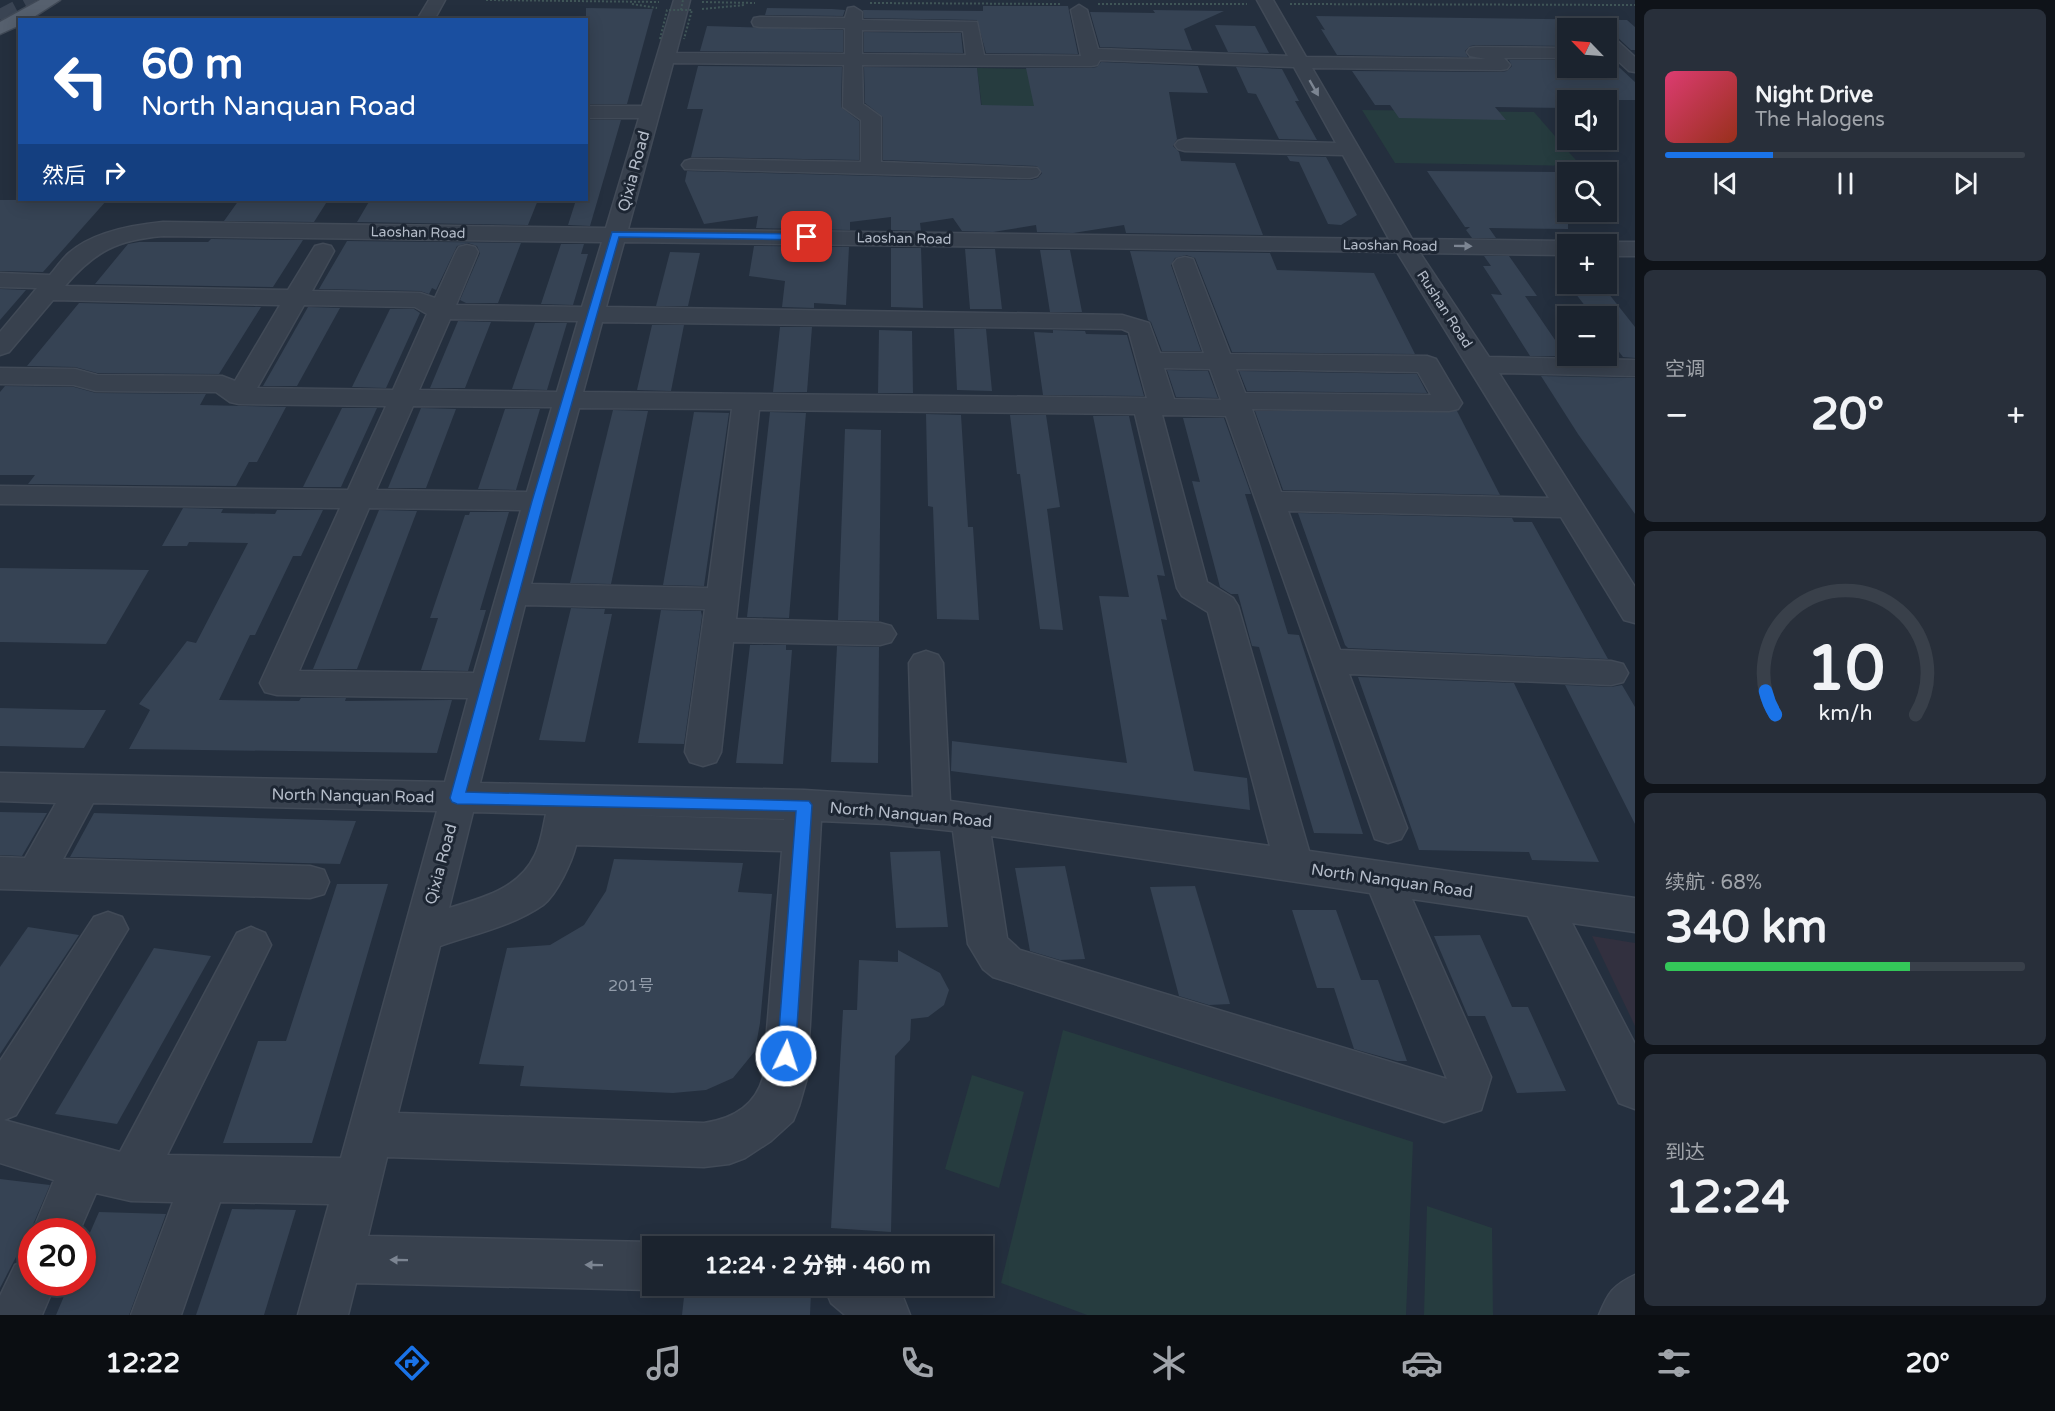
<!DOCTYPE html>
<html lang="zh">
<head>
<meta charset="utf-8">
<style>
  body { margin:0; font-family:"Varela Round","Noto Sans SC",sans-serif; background:#282f3a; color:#f1f3f6; height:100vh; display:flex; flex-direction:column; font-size:22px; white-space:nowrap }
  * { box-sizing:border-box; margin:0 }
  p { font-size:20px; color:#a0a4aa }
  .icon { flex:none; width:33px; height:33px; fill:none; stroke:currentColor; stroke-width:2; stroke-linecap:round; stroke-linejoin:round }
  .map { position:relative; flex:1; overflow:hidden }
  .drawer { display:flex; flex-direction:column; gap:9px; padding:9px; background:#0f1319; width:420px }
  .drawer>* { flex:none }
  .banner { position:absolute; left:18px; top:18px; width:570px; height:183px; border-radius:0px; box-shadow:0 3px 15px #0003,0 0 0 2px #39404a; background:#1a4fa0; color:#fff; overflow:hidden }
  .needle { width:39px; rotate:295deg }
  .buttons { position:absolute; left:1557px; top:18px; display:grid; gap:12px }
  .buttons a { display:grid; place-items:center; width:60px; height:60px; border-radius:0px; background:#1b232e; box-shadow:0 3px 15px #0003,0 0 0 2px #39404a; font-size:30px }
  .speed { position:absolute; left:18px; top:1218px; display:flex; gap:12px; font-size:30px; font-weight:700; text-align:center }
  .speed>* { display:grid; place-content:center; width:78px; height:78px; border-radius:50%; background:#1b232e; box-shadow:0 3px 15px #0003,0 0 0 2px #39404a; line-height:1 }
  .speed .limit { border:9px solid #d22; background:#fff; color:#111 }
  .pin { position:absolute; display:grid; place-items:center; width:51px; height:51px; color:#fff; margin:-26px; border-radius:12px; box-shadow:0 3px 9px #0006 }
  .me { position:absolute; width:66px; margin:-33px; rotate:4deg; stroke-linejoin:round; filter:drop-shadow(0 0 4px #0008) }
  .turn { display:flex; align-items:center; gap:21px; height:126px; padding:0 24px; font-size:27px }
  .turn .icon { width:78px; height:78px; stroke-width:2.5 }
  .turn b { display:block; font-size:42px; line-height:51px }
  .then { display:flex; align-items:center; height:57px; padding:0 24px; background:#0003; gap:12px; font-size:22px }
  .big { font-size:45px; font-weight:800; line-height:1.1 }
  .drawer .tile { flex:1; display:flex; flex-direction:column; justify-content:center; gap:9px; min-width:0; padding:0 21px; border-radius:9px; background:#282f3a }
  .drawer .dial { align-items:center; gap:0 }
  .dial svg { height:156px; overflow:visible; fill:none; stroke:#39404a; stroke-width:7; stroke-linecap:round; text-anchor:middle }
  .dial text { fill:#f1f3f6; stroke:none }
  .song { display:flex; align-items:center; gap:18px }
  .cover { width:72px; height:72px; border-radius:9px; background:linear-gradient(135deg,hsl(340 70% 55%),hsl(10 70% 35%)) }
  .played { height:6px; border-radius:3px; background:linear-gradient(90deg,#1a73e8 30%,#39404a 30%) }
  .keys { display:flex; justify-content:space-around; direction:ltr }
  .heat { display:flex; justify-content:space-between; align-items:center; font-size:33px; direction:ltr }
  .charge { height:9px; border-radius:4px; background:linear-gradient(90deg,#34c759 68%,#39404a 0) }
  .trip { position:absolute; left:642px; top:1236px; width:351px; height:60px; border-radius:0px; background:#1b232e; box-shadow:0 3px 15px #0003,0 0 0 2px #39404a; font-weight:800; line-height:60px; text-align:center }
  .tab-bar { display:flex; height:96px; justify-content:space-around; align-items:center; background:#0b0e12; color:#a0a4aa }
  .tab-bar .icon { width:42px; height:42px }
  .tab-bar .current { color:#1a73e8 }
  .tab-bar b { font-size:27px; color:#f1f3f6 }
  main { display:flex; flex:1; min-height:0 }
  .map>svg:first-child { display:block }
</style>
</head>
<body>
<main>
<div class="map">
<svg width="1635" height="1315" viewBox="0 0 1635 1315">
  <rect width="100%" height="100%" fill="#242f3e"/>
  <polygon fill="#32303f" points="1592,936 1635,943 1635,1026"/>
  <g fill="#263c3f">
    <polygon points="977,68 1038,69 1047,109 982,108"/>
    <polygon points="1362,110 1534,112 1581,166 1395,163"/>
    <polygon points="1063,1030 1413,1142 1406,1315 1087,1315 1001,1283"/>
    <polygon points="972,1075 1024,1092 999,1188 945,1169"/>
    <polygon points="1427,1206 1492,1228 1493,1315 1424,1315"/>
  </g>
  <g fill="#364354">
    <polygon points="983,6 1068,6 1078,54 986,53 977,20 864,18 863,10 983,11"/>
    <polygon points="586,8 653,9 627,104 586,104"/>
    <polygon points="767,8 832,9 845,10 843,16 765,15"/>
    <polygon points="1153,10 1224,11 1184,29 1192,50 1100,47 1090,12 1155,13"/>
    <polygon points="1316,16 1627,20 1635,27 1635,50 1631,50 1614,34 1606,33 1606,28 1568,28 1568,46 1476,45 1470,46 1465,51 1468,57 1337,55 1321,29 1325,30"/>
    <polygon points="1215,25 1255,26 1269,53 1228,52"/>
    <polygon points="707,26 843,30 843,52 700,51"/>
    <polygon points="864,32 961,33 963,53 864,52"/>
    <polygon points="1606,55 1635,82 1635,100 1568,100 1568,108 1495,107 1506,120 1399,118 1390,105 1375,105 1352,71 1501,72 1507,71 1512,66 1509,60 1568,60 1568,68 1606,68"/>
    <polygon points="1101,62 1198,66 1208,93 1169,92 1177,139 1173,146 1179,152 1181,161 1235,163 1263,235 1126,233 1124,225 1073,233 1037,232 1036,225 993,232 962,231 953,218 920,223 921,231 891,230 891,217 850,222 850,230 756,228 758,216 704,224 685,181 687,171 1031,180 1038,178 1042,173 1037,166 883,160 883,117 865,103 864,67 977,68 981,105 1034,106 1026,68 1091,68 1097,67"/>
    <polygon points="698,66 842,67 841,107 859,121 859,160 691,157 703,109 687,109"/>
    <polygon points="1236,67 1282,69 1299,101 1295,101 1317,140 1279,139 1256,94 1248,93"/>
    <polygon points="586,120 621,120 590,226 568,225 576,200 586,200"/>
    <polygon points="1287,156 1326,157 1357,215 1341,225 1328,224 1299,162 1290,161"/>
    <polygon points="1427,171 1560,172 1568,182 1568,229 1489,228 1496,238 1472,238 1466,230 1470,227 1465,227"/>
    <polygon points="0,200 107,200 43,272 0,271"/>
    <polygon points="239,200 328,200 314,222 224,221"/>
    <polygon points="370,200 538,200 528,225 357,222"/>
    <polygon points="211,239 303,240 273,287 95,284 128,244 139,242 208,242"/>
    <polygon points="347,241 521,243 498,303 466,303 460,300 480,253 477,246 468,243 457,246 436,290 432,288 429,294 420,291 319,289"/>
    <polygon points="561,244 584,244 581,254 588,254 573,305 541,304"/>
    <polygon points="754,246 849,247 846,305 814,303 814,308 782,307 785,281 749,276"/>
    <polygon points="891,248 921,248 923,308 891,307"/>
    <polygon points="965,249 995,249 1002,309 970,309"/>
    <polygon points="1040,250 1070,250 1082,312 1050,312"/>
    <polygon points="1130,251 1270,253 1277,270 1374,273 1415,354 1232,352 1195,258 1186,255 1175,258 1171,265 1201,351 1162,351 1151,322 1148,320"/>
    <polygon points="670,252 700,253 688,306 656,306"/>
    <polygon points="1484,256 1509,256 1537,296 1525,296 1566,356 1530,356 1491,294 1502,295 1483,266 1491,266"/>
    <polygon points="1568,284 1601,284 1635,327 1635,358 1623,357 1606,335 1606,316 1593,316"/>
    <polygon points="0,289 26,290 0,320"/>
    <polygon points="79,303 80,303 261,307 219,374 97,373 75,367 27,366"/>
    <polygon points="308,307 340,308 297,386 263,386"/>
    <polygon points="390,309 414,309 420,313 386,388 352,387"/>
    <polygon points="458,321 491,322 465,388 430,388"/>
    <polygon points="535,323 567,323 547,390 512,389"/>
    <polygon points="652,325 684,325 671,391 637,390"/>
    <polygon points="780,327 812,327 807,392 773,392"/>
    <polygon points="954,329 986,329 992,391 957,390"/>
    <polygon points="879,330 912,331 913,393 878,393"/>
    <polygon points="1053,330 1085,331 1086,334 1127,335 1144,396 1043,395 1034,332 1053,333"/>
    <polygon points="1167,370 1208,371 1218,398 1176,397"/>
    <polygon points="1239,371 1417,374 1427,393 1247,391"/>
    <polygon points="1541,376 1635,378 1635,514 1578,434"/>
    <polygon points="5,386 74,387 96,393 206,394 200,405 286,407 257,462 249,462 236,486 28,484 35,475 0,475 0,392"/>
    <polygon points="342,408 377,408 341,487 303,487"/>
    <polygon points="421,408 456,409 426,488 388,488"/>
    <polygon points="505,409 540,409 516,490 478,489"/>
    <polygon points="613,410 648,411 611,584 570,583"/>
    <polygon points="1255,411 1457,411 1500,495 1283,490"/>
    <polygon points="694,412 729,413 704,586 663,585"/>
    <polygon points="770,412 806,413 789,618 747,617"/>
    <polygon points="926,414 961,415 968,527 973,527 979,620 937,619 933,507 928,506"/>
    <polygon points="1010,415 1046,415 1060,507 1047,509 1063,630 1040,629 1020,474 1017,474"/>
    <polygon points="1093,416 1129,416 1165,576 1157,575 1167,620 1161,619 1194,771 1247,778 1250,810 951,771 952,741 1127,763 1099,596 1129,597"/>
    <polygon points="1183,418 1224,418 1251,494 1245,494 1288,634 1299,635 1363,834 1314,833 1259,647 1252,646 1238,594 1231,594 1220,587 1192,481 1200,482"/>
    <polygon points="845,429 881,430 879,621 838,620"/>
    <polygon points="183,508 223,509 221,513 275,514 277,510 323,510 301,556 293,556 255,635 250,635 219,700 299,701 301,698 346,698 345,701 452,700 437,753 129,749 150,710 139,704 187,641 196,643 248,543 189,542 187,546 162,546"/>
    <polygon points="379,510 417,511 357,669 313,669"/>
    <polygon points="470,512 509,512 480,610 486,610 468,671 421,670 438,618 430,618 465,515 469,515"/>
    <polygon points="1298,513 1512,518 1514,522 1532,522 1608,659 1348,648 1345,645"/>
    <polygon points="0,568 149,570 106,644 0,642"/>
    <polygon points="571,608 605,609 604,614 612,614 585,742 539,740"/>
    <polygon points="661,610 701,611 702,616 684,744 638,743"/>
    <polygon points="750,645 786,645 786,650 792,650 783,764 736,763"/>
    <polygon points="837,646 879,647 878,763 831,762"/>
    <polygon points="1358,677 1514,683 1599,862 1532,860 1529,852 1419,850"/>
    <polygon points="1565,685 1611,687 1622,685 1635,707 1635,824"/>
    <polygon points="0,708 84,710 106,710 84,748 0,746"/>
    <polygon points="0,812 47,813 22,856 0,855"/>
    <polygon points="94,813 356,821 340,864 70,857"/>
    <polygon points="940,851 948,927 896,928 890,852"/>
    <polygon points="614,859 743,863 738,892 772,894 760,1023 755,1051 733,1078 706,1090 673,1093 520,1086 524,1066 479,1064 507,948 550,945 584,925 606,891"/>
    <polygon points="1065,866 1085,959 1060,960 1030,951 1015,868"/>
    <polygon points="337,884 388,884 312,1143 223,1143 258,1041 286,1041"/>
    <polygon points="1195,886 1230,1004 1209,1005 1179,996 1150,887"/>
    <polygon points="1292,910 1336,910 1361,980 1378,980 1407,1061 1397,1061 1354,1049 1334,988 1317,988"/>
    <polygon points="28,927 79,935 0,1054 0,967"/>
    <polygon points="1480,935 1512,1007 1528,1007 1566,1091 1517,1093 1485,1016 1468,1016 1434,936"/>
    <polygon points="154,948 211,956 117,1124 55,1114"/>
    <polygon points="898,950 940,973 949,990 944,1005 928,1017 911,1019 910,1040 895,1056 891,1232 831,1228 843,1010 857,1010 859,960 898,962"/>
    <polygon points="0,1179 50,1185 35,1220 0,1288"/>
    <polygon points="232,1209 296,1210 264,1315 196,1315"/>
    <polygon points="99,1212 166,1214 129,1315 56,1315 70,1282 82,1282 82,1251"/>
    <polygon points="685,1288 811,1293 810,1315 682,1315"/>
  </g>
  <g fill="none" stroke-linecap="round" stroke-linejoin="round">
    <polyline stroke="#3a4453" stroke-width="19" stroke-dasharray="19 10" stroke-linecap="butt" points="0,19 36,0"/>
    <defs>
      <g id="minor">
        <polygon points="429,0 445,0 434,20 417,20"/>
        <path d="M674,0H690L676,53L845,54V28L760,27L754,26L752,22L754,18L760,17L845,18L848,8L854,7L862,12V20L977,22L984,55L1081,56L1071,10L1079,5L1087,10L1098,49L1288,56L1257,0H1273L1306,57L1486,59L1470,56L1467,52L1470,48L1476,47L1568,48V58H1504L1510,65L1507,69L1501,70L1312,68L1412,239L1568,241L1577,244H1568V255L1420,253L1489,357L1635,360V376L1499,373L1635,587V623L1624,620L1561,517L1288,511L1340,650L1611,661L1623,664L1628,673L1623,682L1611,685L1349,674L1407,828L1401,839L1388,843L1375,839L1226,416L1162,415L1207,582L1233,598L1238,606L1309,851L1635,898V932L1572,923L1635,1044V1109L1619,1103L1528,916L1412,899L1491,1077L1481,1110L1444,1122L993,977L983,969L968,944L953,831L887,824L821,821L807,1078L799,1106L793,1121L771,1141L745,1158L729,1164L704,1167L387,1157L368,1236L652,1242L663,1246H652V1286H663L652,1290L356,1283L348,1315H298L329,1204L220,1202L181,1315H131L173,1202L131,1201L96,1193L79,1232L32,1233L54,1180L0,1163V1061L94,917L108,912L122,917L128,929L16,1115L4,1120L120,1152L237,933L251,927L265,933L271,945L167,1155L341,1158L437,811L93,803L63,859L310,866L324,870L329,882L324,894L310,898L0,889V857L25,858L56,803L0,801V773L445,782L468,698L277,695L265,692L260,683L340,508L0,504V486L348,490L386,406L239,404L230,402L216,392L96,391L74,385L0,384V368L75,369L97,375L222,376L235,381L280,305L53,300L9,352L0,355V332L37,288L0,287V273L50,275C56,268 62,259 69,253C93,232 132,225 163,222L606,228L639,118H586V106H642ZM862,30L963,31L966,55L862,54ZM1100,60L1294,67L1336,143L1185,139L1178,141L1175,145L1178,149L1185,151L1343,155L1389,239L628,229L673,63L844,65L843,107L861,120V162L692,159L685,161L682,165L685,169L1030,178L1037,176L1040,172L1037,168L881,162V117L863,104L862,65L1091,66L1097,65ZM163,236L602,242L582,307L456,305L478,252L475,247L467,245L459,247L456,252L435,298L420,293L312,291L334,251L331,246L323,244L315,246L288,290L65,286C95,251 117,240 163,236ZM624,242L1397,252L1549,498L1281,492L1252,409L1449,411L1458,409L1462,403L1436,359L1427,356L1230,354L1193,259L1185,257L1177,259L1173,264L1204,353H1160L1149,323L1122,315L606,307ZM304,305L415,307L427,314L393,390L257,388ZM450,319L578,321L557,392L419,390ZM602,322L1122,329L1129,332L1147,398L583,392ZM1164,368L1210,369L1221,400L1174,399ZM1236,369L1418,372L1431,395L1245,393ZM413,406L552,407L527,492L376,490ZM579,408L732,409L708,588L531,584ZM759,410L1135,414L1177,588L1182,596L1208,612L1270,846L950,801L943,663L938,655L926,651L914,655L909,663L913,797L804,790L480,783L525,605L705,609L685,752L690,762L703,766L716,762L721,752L733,642L880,645L891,642L896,634L891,626L880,623L736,619ZM369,508L521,510L474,673L299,671ZM473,812L546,814C543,827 541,843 535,855C519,889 482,898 449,908ZM619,815L784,819V820ZM991,836L1370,893L1447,1079L1020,950L1007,938ZM576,845L782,851L763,1078C755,1106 732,1119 704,1123L398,1113L440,946C474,934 513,926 543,905C557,894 572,862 576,845Z"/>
        <polygon points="1606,35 1612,36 1635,57 1635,72 1629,71 1606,50"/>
        <polygon points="1606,242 1635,242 1635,256 1606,256 1606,244 1598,244"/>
        <polygon points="32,1258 32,1282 56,1282 42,1315 0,1315 0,1296 15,1265"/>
        <path d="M1635,1275V1315H1599C1608,1293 1613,1285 1635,1275Z"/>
        <polygon points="824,1286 887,1286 903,1297 910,1315 845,1315 831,1303"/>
      </g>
      <polygon id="major" points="40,0 60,0 29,20 20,20 20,25 0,34 0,22"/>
    </defs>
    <use href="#minor" stroke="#414a57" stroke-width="3"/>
    <use href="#major" stroke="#414a57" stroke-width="3"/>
    <g stroke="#3f5557" stroke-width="2" stroke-dasharray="2 2" stroke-linecap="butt">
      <polyline points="486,0 659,2"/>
      <polyline points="702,2 755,3"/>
      <polyline points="870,3 1061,4"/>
      <polyline points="632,4 657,8"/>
      <polyline points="1098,4 1247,4"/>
      <polyline points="1290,4 1635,5"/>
      <polyline points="702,9 745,5"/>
    </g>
    <use href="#minor" fill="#38414e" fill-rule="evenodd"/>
    <use href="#major" fill="#56606e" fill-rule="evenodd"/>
    <g stroke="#3f5557" stroke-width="2" stroke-dasharray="2 2" stroke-linecap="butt">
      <polyline points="681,10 683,0"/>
      <polyline points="660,39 667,10 692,10 684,39"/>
    </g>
  </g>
  <defs><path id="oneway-solid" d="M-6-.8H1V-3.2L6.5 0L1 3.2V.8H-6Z" transform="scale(1.5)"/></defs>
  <g fill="#7c8592">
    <use href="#oneway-solid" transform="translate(1314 88) rotate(60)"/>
    <use href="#oneway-solid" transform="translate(1463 246) rotate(1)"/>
    <use href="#oneway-solid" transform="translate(399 1260) rotate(-179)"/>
    <use href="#oneway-solid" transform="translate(594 1265) rotate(-179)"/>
  </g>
  <polygon fill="#1a73e8" stroke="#114b97" stroke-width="1.5" points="612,232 807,234 811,237 807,240 619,237 544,501 466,792 809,801 812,805 795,1056 792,1062 786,1064 780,1062 777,1056 796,811 457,804 452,802 450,798 532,501"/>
  <g text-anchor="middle" stroke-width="6" stroke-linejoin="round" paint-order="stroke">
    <g font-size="14" fill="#b4bcc9" stroke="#1d2633">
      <text transform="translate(418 232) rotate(1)" y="5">Laoshan Road</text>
      <text transform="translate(904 238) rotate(1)" y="5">Laoshan Road</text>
      <text transform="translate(1390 245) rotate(1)" y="5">Laoshan Road</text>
      <text transform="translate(1445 309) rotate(57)" y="5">Rushan Road</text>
    </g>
    <g font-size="16" fill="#b4bcc9" stroke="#1d2633">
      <text transform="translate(633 171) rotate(-75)" y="6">Qixia Road</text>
      <text transform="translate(353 795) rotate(1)" y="6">North Nanquan Road</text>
      <text transform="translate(911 814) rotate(5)" y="6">North Nanquan Road</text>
      <text transform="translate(440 864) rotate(-75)" y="6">Qixia Road</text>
      <text transform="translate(1392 880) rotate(8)" y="6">North Nanquan Road</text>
    </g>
    <g font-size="16" fill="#929caa">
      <text x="631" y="991">201号</text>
    </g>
  </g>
</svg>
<div class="buttons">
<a><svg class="needle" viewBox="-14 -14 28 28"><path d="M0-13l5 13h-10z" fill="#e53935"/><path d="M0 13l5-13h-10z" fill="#a0a4aa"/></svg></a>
<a><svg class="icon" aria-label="sound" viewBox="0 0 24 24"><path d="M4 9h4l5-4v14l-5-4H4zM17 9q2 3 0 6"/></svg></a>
<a><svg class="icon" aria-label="search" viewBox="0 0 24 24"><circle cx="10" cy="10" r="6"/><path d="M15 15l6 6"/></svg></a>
<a>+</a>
<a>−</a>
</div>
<div class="speed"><div class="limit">20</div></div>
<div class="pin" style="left:807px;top:237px;background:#d93025"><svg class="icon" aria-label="arrive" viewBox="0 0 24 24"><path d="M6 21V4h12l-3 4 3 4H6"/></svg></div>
<svg class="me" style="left:786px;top:1056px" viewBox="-20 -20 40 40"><circle r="17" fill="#1a73e8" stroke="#fff" stroke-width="3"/><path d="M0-11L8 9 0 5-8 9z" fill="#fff"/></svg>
<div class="trip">12:24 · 2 分钟 · 460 m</div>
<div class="banner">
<div class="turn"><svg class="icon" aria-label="left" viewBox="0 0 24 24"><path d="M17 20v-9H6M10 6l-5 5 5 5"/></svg><div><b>60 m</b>North Nanquan Road</div></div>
<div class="then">然后<svg class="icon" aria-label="right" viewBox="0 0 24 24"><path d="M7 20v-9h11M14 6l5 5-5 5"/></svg></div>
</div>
</div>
<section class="drawer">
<div class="tile">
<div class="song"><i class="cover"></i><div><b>Night Drive</b><p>The Halogens</p></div></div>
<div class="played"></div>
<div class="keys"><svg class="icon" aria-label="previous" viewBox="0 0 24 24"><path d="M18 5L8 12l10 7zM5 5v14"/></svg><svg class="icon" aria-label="pause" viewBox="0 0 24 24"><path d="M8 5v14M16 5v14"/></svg><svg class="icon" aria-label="next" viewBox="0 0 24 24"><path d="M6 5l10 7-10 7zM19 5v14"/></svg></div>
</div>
<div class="tile"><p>空调</p>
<div class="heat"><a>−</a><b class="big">20°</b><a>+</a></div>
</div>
<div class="tile dial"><svg viewBox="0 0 100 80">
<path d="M14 69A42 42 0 1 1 86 69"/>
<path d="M14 69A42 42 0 0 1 9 57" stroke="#1a73e8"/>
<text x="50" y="56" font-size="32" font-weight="700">10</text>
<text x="50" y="72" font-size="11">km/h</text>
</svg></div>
<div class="tile"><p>续航 · 68%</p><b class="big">340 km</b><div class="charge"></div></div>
<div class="tile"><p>到达</p><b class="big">12:24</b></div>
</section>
</main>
<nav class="tab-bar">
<b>12:22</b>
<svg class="icon current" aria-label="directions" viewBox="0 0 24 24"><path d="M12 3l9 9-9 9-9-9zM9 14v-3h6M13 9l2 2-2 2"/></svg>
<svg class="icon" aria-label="music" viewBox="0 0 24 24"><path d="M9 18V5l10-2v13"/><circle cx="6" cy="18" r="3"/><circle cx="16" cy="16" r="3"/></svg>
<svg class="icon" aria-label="phone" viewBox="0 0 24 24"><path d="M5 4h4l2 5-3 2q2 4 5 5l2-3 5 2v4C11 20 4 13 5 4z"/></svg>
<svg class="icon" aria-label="climate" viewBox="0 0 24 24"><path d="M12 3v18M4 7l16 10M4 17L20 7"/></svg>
<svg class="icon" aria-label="car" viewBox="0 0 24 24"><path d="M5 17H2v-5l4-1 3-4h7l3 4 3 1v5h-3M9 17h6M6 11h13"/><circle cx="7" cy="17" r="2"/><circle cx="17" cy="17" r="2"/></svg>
<svg class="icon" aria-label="filters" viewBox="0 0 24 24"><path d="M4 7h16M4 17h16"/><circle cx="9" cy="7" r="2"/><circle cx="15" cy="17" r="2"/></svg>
<b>20°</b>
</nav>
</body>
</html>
